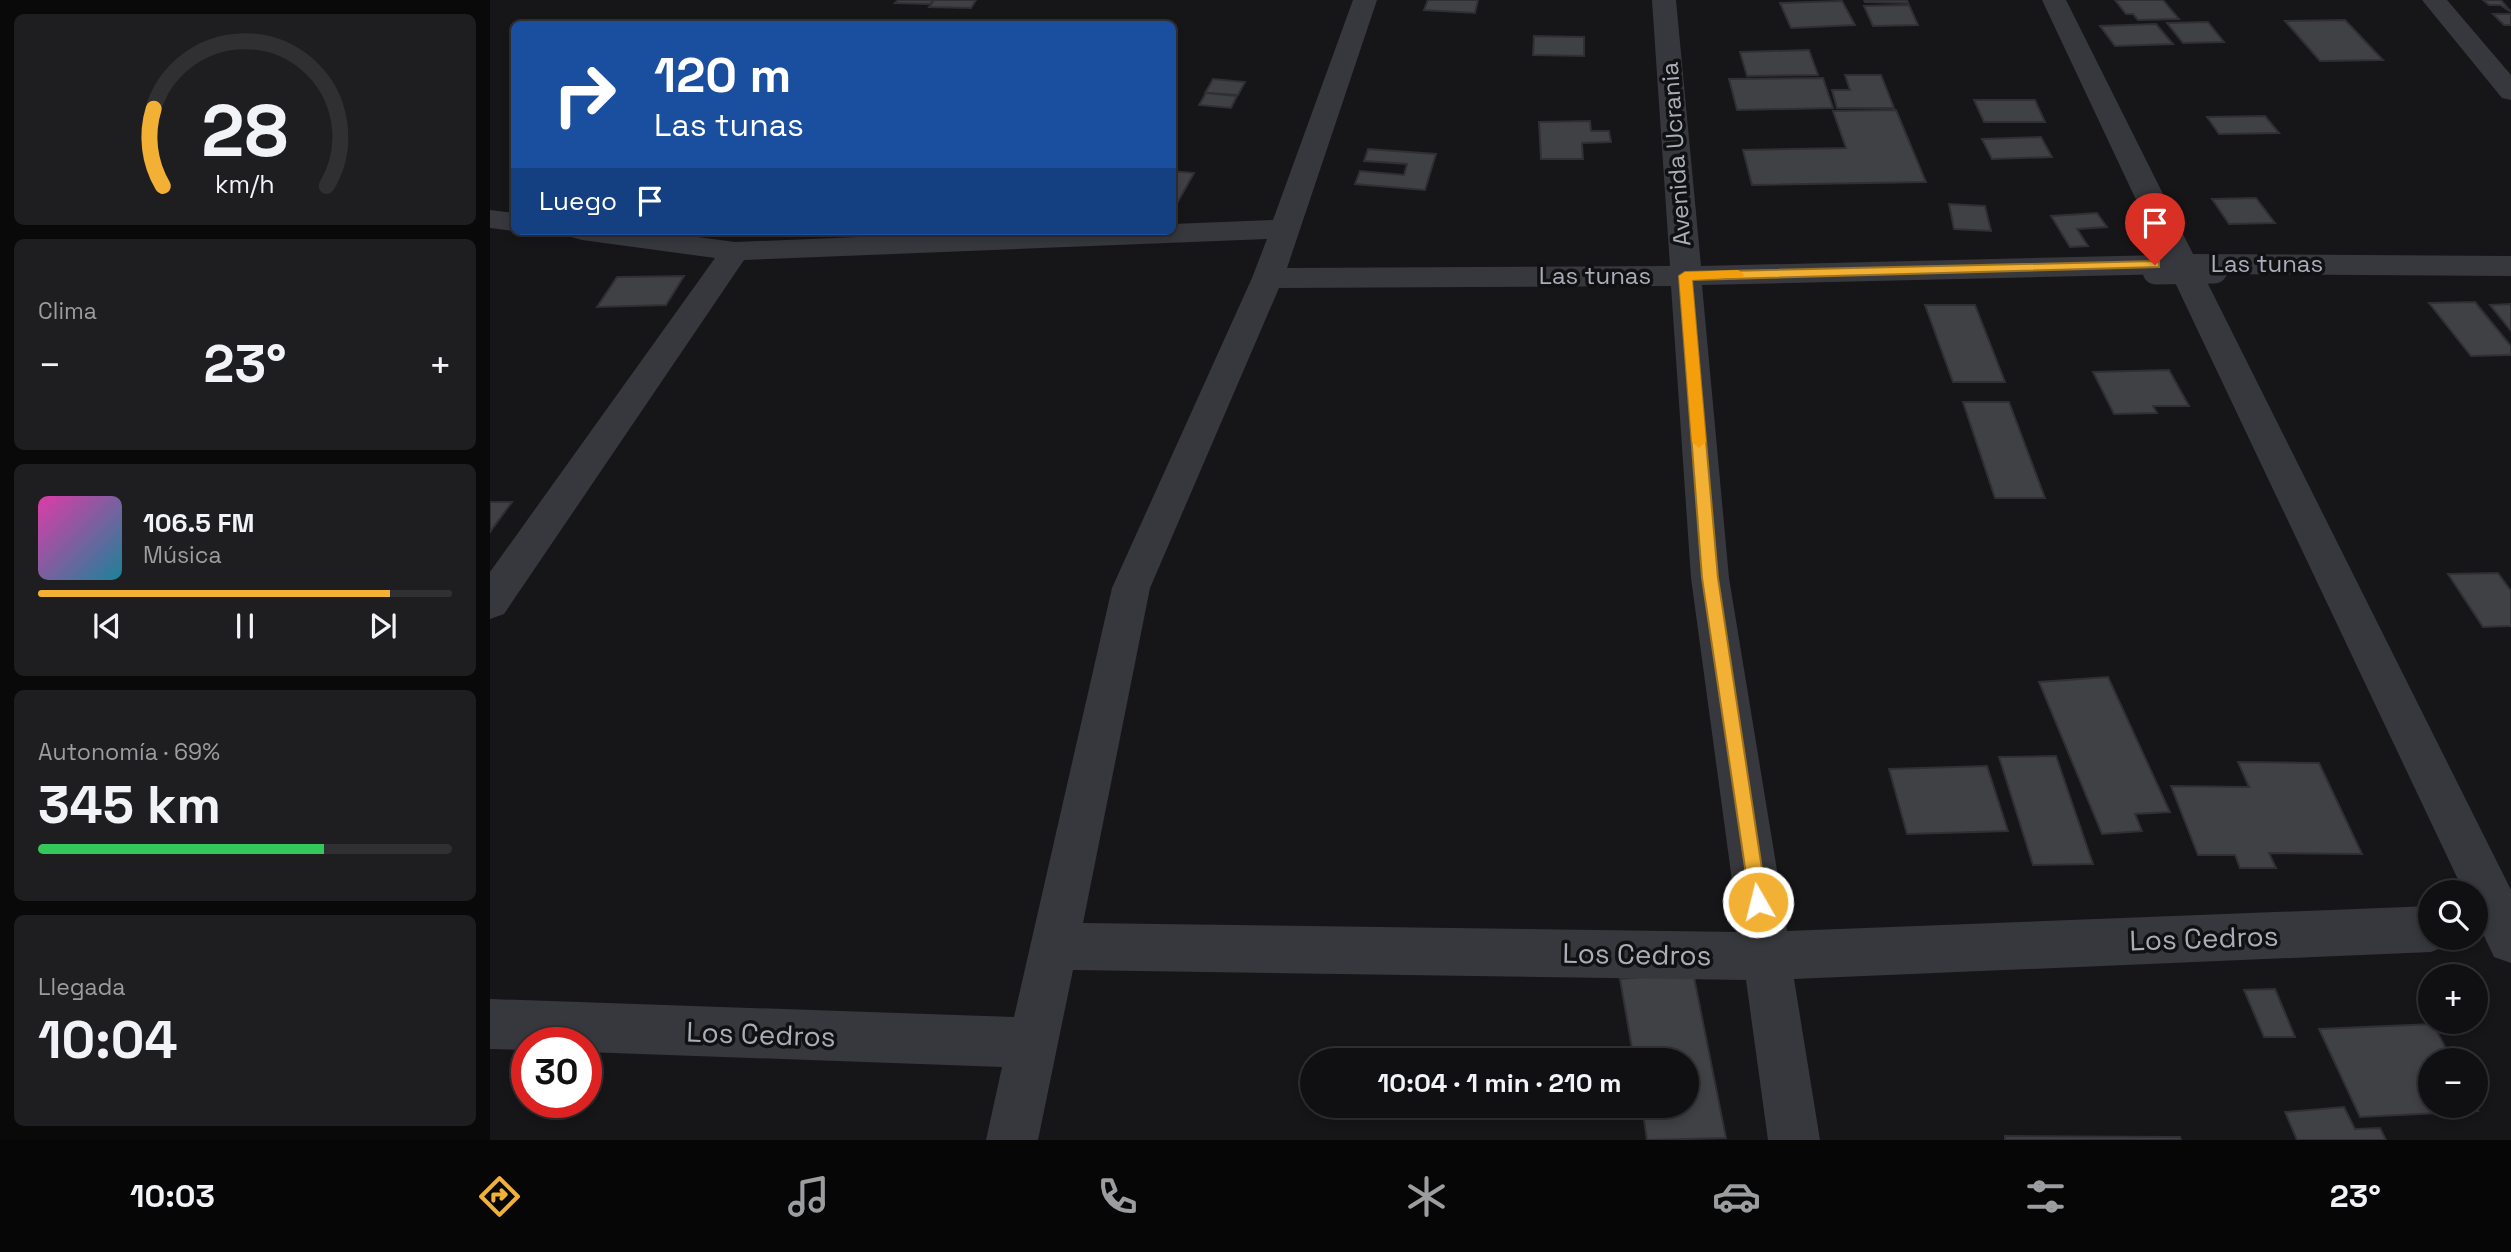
<!DOCTYPE html>
<html lang="es">
<head>
<meta charset="utf-8">
<style>
  body { margin:0; font-family:"Space Grotesk",sans-serif; background:#1e1e20; color:#f1f3f6; height:100vh; display:flex; flex-direction:column; font-size:26px; white-space:nowrap }
  * { box-sizing:border-box; margin:0 }
  p { font-size:23px; color:#9c9d9f }
  .icon { flex:none; width:38px; height:38px; fill:none; stroke:currentColor; stroke-width:2; stroke-linecap:round; stroke-linejoin:round }
  .map { position:relative; flex:1; overflow:hidden }
  .side { display:flex; flex-direction:column; gap:14px; padding:14px; background:#09090a; width:490px }
  .side>* { flex:none }
  .banner { position:absolute; left:21px; top:21px; width:665px; height:214px; border-radius:10px; box-shadow:0 4px 10px #0003,0 0 0 2px #303032; background:#1a4fa0; color:#fff; overflow:hidden }
  .controls { position:absolute; left:1928px; top:880px; display:grid; gap:14px }
  .controls a { display:grid; place-items:center; width:70px; height:70px; border-radius:50%; background:#101012; box-shadow:0 4px 10px #0003,0 0 0 2px #303032; font-size:35px }
  .speed { position:absolute; left:21px; top:1027px; display:flex; gap:14px; font-size:35px; font-weight:700; text-align:center }
  .speed>* { display:grid; place-content:center; width:91px; height:91px; border-radius:50%; background:#101012; box-shadow:0 4px 10px #0003,0 0 0 2px #303032; line-height:1 }
  .speed .limit { border:10px solid #d22; background:#fff; color:#111 }
  .pin { position:absolute; display:grid; place-items:center; width:60px; height:60px; color:#fff; margin:-72px -30px; border-radius:50% 50% 50% 0; rotate:-45deg; box-shadow:0 0 7px #0007 }
  .pin .icon { rotate:45deg }
  .me { position:absolute; width:77px; margin:-38px; rotate:352deg; stroke-linejoin:round; filter:drop-shadow(0 0 5px #0008) }
  .turn { display:flex; align-items:center; gap:24px; height:147px; padding:0 28px; font-size:32px }
  .turn .icon { width:91px; height:91px; stroke-width:2.5 }
  .turn b { display:block; font-size:49px; line-height:60px }
  .then { display:flex; align-items:center; height:66px; padding:0 28px; background:#0003; gap:14px; font-size:26px }
  .big { font-size:52px; font-weight:600; line-height:1.1 }
  .side .tile { flex:1; display:flex; flex-direction:column; justify-content:center; gap:10px; min-width:0; padding:0 24px; border-radius:10px; background:#1e1e20 }
  .side .dial { align-items:center; gap:0 }
  .dial svg { height:182px; overflow:visible; fill:none; stroke:#303032; stroke-width:7; stroke-linecap:round; text-anchor:middle }
  .dial text { fill:#f1f3f6; stroke:none }
  .song { display:flex; align-items:center; gap:21px }
  .cover { width:84px; height:84px; border-radius:10px; background:linear-gradient(135deg,hsl(320 70% 55%),hsl(190 70% 35%)) }
  .played { height:7px; border-radius:4px; background:linear-gradient(90deg,#f2b134 85%,#303032 85%) }
  .keys { display:flex; justify-content:space-around; direction:ltr }
  .heat { display:flex; justify-content:space-between; align-items:center; font-size:38px; direction:ltr }
  .charge { height:10px; border-radius:5px; background:linear-gradient(90deg,#34c759 69%,#303032 0) }
  .trip { position:absolute; left:810px; top:1048px; width:399px; height:70px; border-radius:35px; background:#101012; box-shadow:0 4px 10px #0003,0 0 0 2px #303032; font-weight:600; line-height:70px; text-align:center }
  .tabs { display:flex; height:112px; justify-content:space-around; align-items:center; background:#060607; color:#9c9d9f }
  .tabs .icon { width:49px; height:49px }
  .tabs .active { color:#f2b134 }
  .tabs b { font-size:32px; color:#f1f3f6 }
  main { display:flex; flex:1; min-height:0 }
  .map>svg:first-child { display:block }
</style>
</head>
<body>
<main>
<section class="side">
<div class="tile dial"><svg viewBox="0 0 100 80">
<path d="M14 69A42 42 0 1 1 86 69"/>
<path d="M14 69A42 42 0 0 1 10 35" stroke="#f2b134"/>
<text x="50" y="56" font-size="32" font-weight="700">28</text>
<text x="50" y="72" font-size="11">km/h</text>
</svg></div>
<div class="tile"><p>Clima</p>
<div class="heat"><a>−</a><b class="big">23°</b><a>+</a></div>
</div>
<div class="tile">
<div class="song"><i class="cover"></i><div><b>106.5 FM</b><p>Música</p></div></div>
<div class="played"></div>
<div class="keys"><svg class="icon" aria-label="previous" viewBox="0 0 24 24"><path d="M18 5L8 12l10 7zM5 5v14"/></svg><svg class="icon" aria-label="pause" viewBox="0 0 24 24"><path d="M8 5v14M16 5v14"/></svg><svg class="icon" aria-label="next" viewBox="0 0 24 24"><path d="M6 5l10 7-10 7zM19 5v14"/></svg></div>
</div>
<div class="tile"><p>Autonomía · 69%</p><b class="big">345 km</b><div class="charge"></div></div>
<div class="tile"><p>Llegada</p><b class="big">10:04</b></div>
</section>
<div class="map">
<svg width="2021" height="1140" viewBox="0 0 2021 1140">
  <rect width="100%" height="100%" fill="#161618"/>
  <g fill="#404145" stroke="#303034" stroke-width="2">
    <polygon points="408,0 443,0 440,4 405,3"/>
    <polygon points="444,0 486,0 481,8 439,7"/>
    <polygon points="938,0 988,0 985,13 934,10"/>
    <polygon points="1374,0 1417,0 1418,3 1375,2"/>
    <polygon points="1625,0 1673,0 1689,19 1648,20 1643,14 1636,14"/>
    <polygon points="1993,0 2011,0 2021,12 2010,5 1999,5"/>
    <polygon points="1352,1 1365,25 1301,28 1290,3"/>
    <polygon points="1419,5 1428,25 1383,26 1374,6"/>
    <polygon points="2003,14 2021,14 2021,25 2014,25"/>
    <polygon points="1855,20 1893,60 1830,61 1795,21"/>
    <polygon points="1718,22 1734,42 1693,43 1677,23"/>
    <polygon points="1666,24 1683,44 1625,46 1610,26"/>
    <polygon points="1044,36 1094,37 1094,56 1043,55"/>
    <polygon points="1319,50 1328,75 1257,76 1250,52"/>
    <polygon points="1355,75 1391,75 1404,108 1347,108 1342,90 1360,90"/>
    <polygon points="1333,78 1343,108 1247,110 1239,79"/>
    <polygon points="723,79 755,82 748,95 715,93"/>
    <polygon points="716,93 747,96 741,108 709,105"/>
    <polygon points="1484,100 1545,100 1555,122 1494,122"/>
    <polygon points="1406,110 1436,182 1262,185 1253,150 1356,148 1343,111"/>
    <polygon points="1775,116 1789,133 1729,134 1717,117"/>
    <polygon points="1100,121 1101,131 1119,131 1121,142 1092,143 1093,159 1051,159 1049,122"/>
    <polygon points="1551,137 1562,157 1502,159 1492,139"/>
    <polygon points="878,149 946,154 935,190 865,184 870,171 914,175 917,164 874,161"/>
    <polygon points="682,171 704,173 686,205 682,205"/>
    <polygon points="1766,198 1785,223 1739,224 1722,199"/>
    <polygon points="1459,204 1495,206 1501,231 1464,229"/>
    <polygon points="1607,213 1617,227 1587,229 1598,246 1580,247 1561,216"/>
    <polygon points="194,276 176,305 107,307 127,277"/>
    <polygon points="1985,302 2021,346 2021,355 1981,356 1939,303"/>
    <polygon points="2021,304 2021,331 2000,305"/>
    <polygon points="1435,305 1485,305 1515,382 1463,382"/>
    <polygon points="1679,370 1699,406 1663,406 1667,413 1624,414 1603,372"/>
    <polygon points="1473,402 1519,402 1555,498 1505,498"/>
    <polygon points="0,502 22,502 0,532"/>
    <polygon points="2008,573 2021,591 2021,626 1993,627 1958,574"/>
    <polygon points="1618,677 1680,812 1645,814 1652,831 1612,834 1549,682"/>
    <polygon points="1566,756 1603,864 1543,865 1509,757"/>
    <polygon points="1748,762 1829,763 1872,854 1779,853 1786,868 1750,868 1745,855 1708,855 1681,786 1759,787"/>
    <polygon points="1497,766 1518,831 1417,834 1399,769"/>
    <polygon points="1203,972 1236,1138 1157,1140 1152,1106 1197,1106 1197,1060 1144,1060 1130,979"/>
    <polygon points="1785,989 1805,1037 1774,1037 1754,990"/>
    <polygon points="1943,1024 1962,1060 1941,1060 1941,1106 1985,1106 1988,1111 1870,1117 1829,1029"/>
    <polygon points="1854,1107 1865,1129 1890,1128 1896,1140 1807,1140 1795,1112"/>
    <polygon points="1515,1136 1690,1137 1691,1140 1515,1140"/>
  </g>
  <g fill="none" stroke-linecap="round" stroke-linejoin="round">
    <g fill="#37383d" fill-rule="evenodd">
      <path d="M863,0H887L797,268L1180,266L1162,0H1186L1211,266L1672,255L1552,0H1576L1703,254L2021,256V276L1713,274L2021,890V963L2004,957L1986,919V892H1974L1681,274L1212,285L1239,578L1297,931L1941,906V938H1961L1958,945L1941,952L1304,979L1330,1140H1278L1256,980L583,970L548,1140H496L512,1067L96,1052V1043H37V1050L0,1049V999L524,1017L622,588L762,278L777,239L254,260L14,614L0,619V572L225,258L92,240L81,237L77,231H163L245,242L513,231H682V224L783,220ZM1181,286L1201,578L1249,932L593,923L660,588L789,288Z"/>
      <polygon points="1932,0 1957,0 2021,75 2021,100 2012,98"/>
      <polygon points="0,210 24,213 24,231 0,228"/>
    </g>
    <polyline stroke="#37383d" stroke-width="27" points="1666,271 1724,270"/>
  </g>
  <polygon fill="#f2b134" stroke="#9d7322" stroke-width="2" points="1665,261 1669,262 1669,267 1202,280 1228,578 1277,902 1274,908 1268,911 1261,908 1212,578 1189,276 1195,272"/>
  <polygon fill="#f59e0b" points="1248,270 1254,274 1253,277 1202,280 1216,442 1209,448 1202,442 1189,276 1195,272"/>
  <g text-anchor="middle" stroke-width="7" stroke-linejoin="round" paint-order="stroke">
    <g font-size="24" fill="#a8adb8" stroke="#111113">
      <text transform="translate(1186 154) rotate(-94)" y="8">Avenida Ucrania</text>
      <text x="1777" y="272">Las tunas</text>
      <text x="1105" y="284">Las tunas</text>
    </g>
    <g font-size="28" fill="#a8adb8" stroke="#111113">
      <text transform="translate(1714 938) rotate(-2)" y="10">Los Cedros</text>
      <text transform="translate(1147 954) rotate(1)" y="10">Los Cedros</text>
      <text transform="translate(271 1034) rotate(2)" y="10">Los Cedros</text>
    </g>
  </g>
</svg>
<div class="controls">
<a><svg class="icon" aria-label="search" viewBox="0 0 24 24"><circle cx="10" cy="10" r="6"/><path d="M15 15l6 6"/></svg></a>
<a>+</a>
<a>−</a>
</div>
<div class="speed"><div class="limit">30</div></div>
<div class="pin" style="left:1665px;top:265px;background:#d93025"><svg class="icon" aria-label="arrive" viewBox="0 0 24 24"><path d="M6 21V4h12l-3 4 3 4H6"/></svg></div>
<svg class="me" style="left:1268px;top:902px" viewBox="-20 -20 40 40"><circle r="17" fill="#f2b134" stroke="#fff" stroke-width="3"/><path d="M0-11L8 9 0 5-8 9z" fill="#fff"/></svg>
<div class="trip">10:04 · 1 min · 210 m</div>
<div class="banner">
<div class="turn"><svg class="icon" aria-label="right" viewBox="0 0 24 24"><path d="M7 20v-9h11M14 6l5 5-5 5"/></svg><div><b>120 m</b>Las tunas</div></div>
<div class="then">Luego<svg class="icon" aria-label="arrive" viewBox="0 0 24 24"><path d="M6 21V4h12l-3 4 3 4H6"/></svg></div>
</div>
</div>
</main>
<nav class="tabs">
<b>10:03</b>
<svg class="icon active" aria-label="directions" viewBox="0 0 24 24"><path d="M12 3l9 9-9 9-9-9zM9 14v-3h6M13 9l2 2-2 2"/></svg>
<svg class="icon" aria-label="music" viewBox="0 0 24 24"><path d="M9 18V5l10-2v13"/><circle cx="6" cy="18" r="3"/><circle cx="16" cy="16" r="3"/></svg>
<svg class="icon" aria-label="phone" viewBox="0 0 24 24"><path d="M5 4h4l2 5-3 2q2 4 5 5l2-3 5 2v4C11 20 4 13 5 4z"/></svg>
<svg class="icon" aria-label="climate" viewBox="0 0 24 24"><path d="M12 3v18M4 7l16 10M4 17L20 7"/></svg>
<svg class="icon" aria-label="car" viewBox="0 0 24 24"><path d="M5 17H2v-5l4-1 3-4h7l3 4 3 1v5h-3M9 17h6M6 11h13"/><circle cx="7" cy="17" r="2"/><circle cx="17" cy="17" r="2"/></svg>
<svg class="icon" aria-label="filters" viewBox="0 0 24 24"><path d="M4 7h16M4 17h16"/><circle cx="9" cy="7" r="2"/><circle cx="15" cy="17" r="2"/></svg>
<b>23°</b>
</nav>
</body>
</html>
